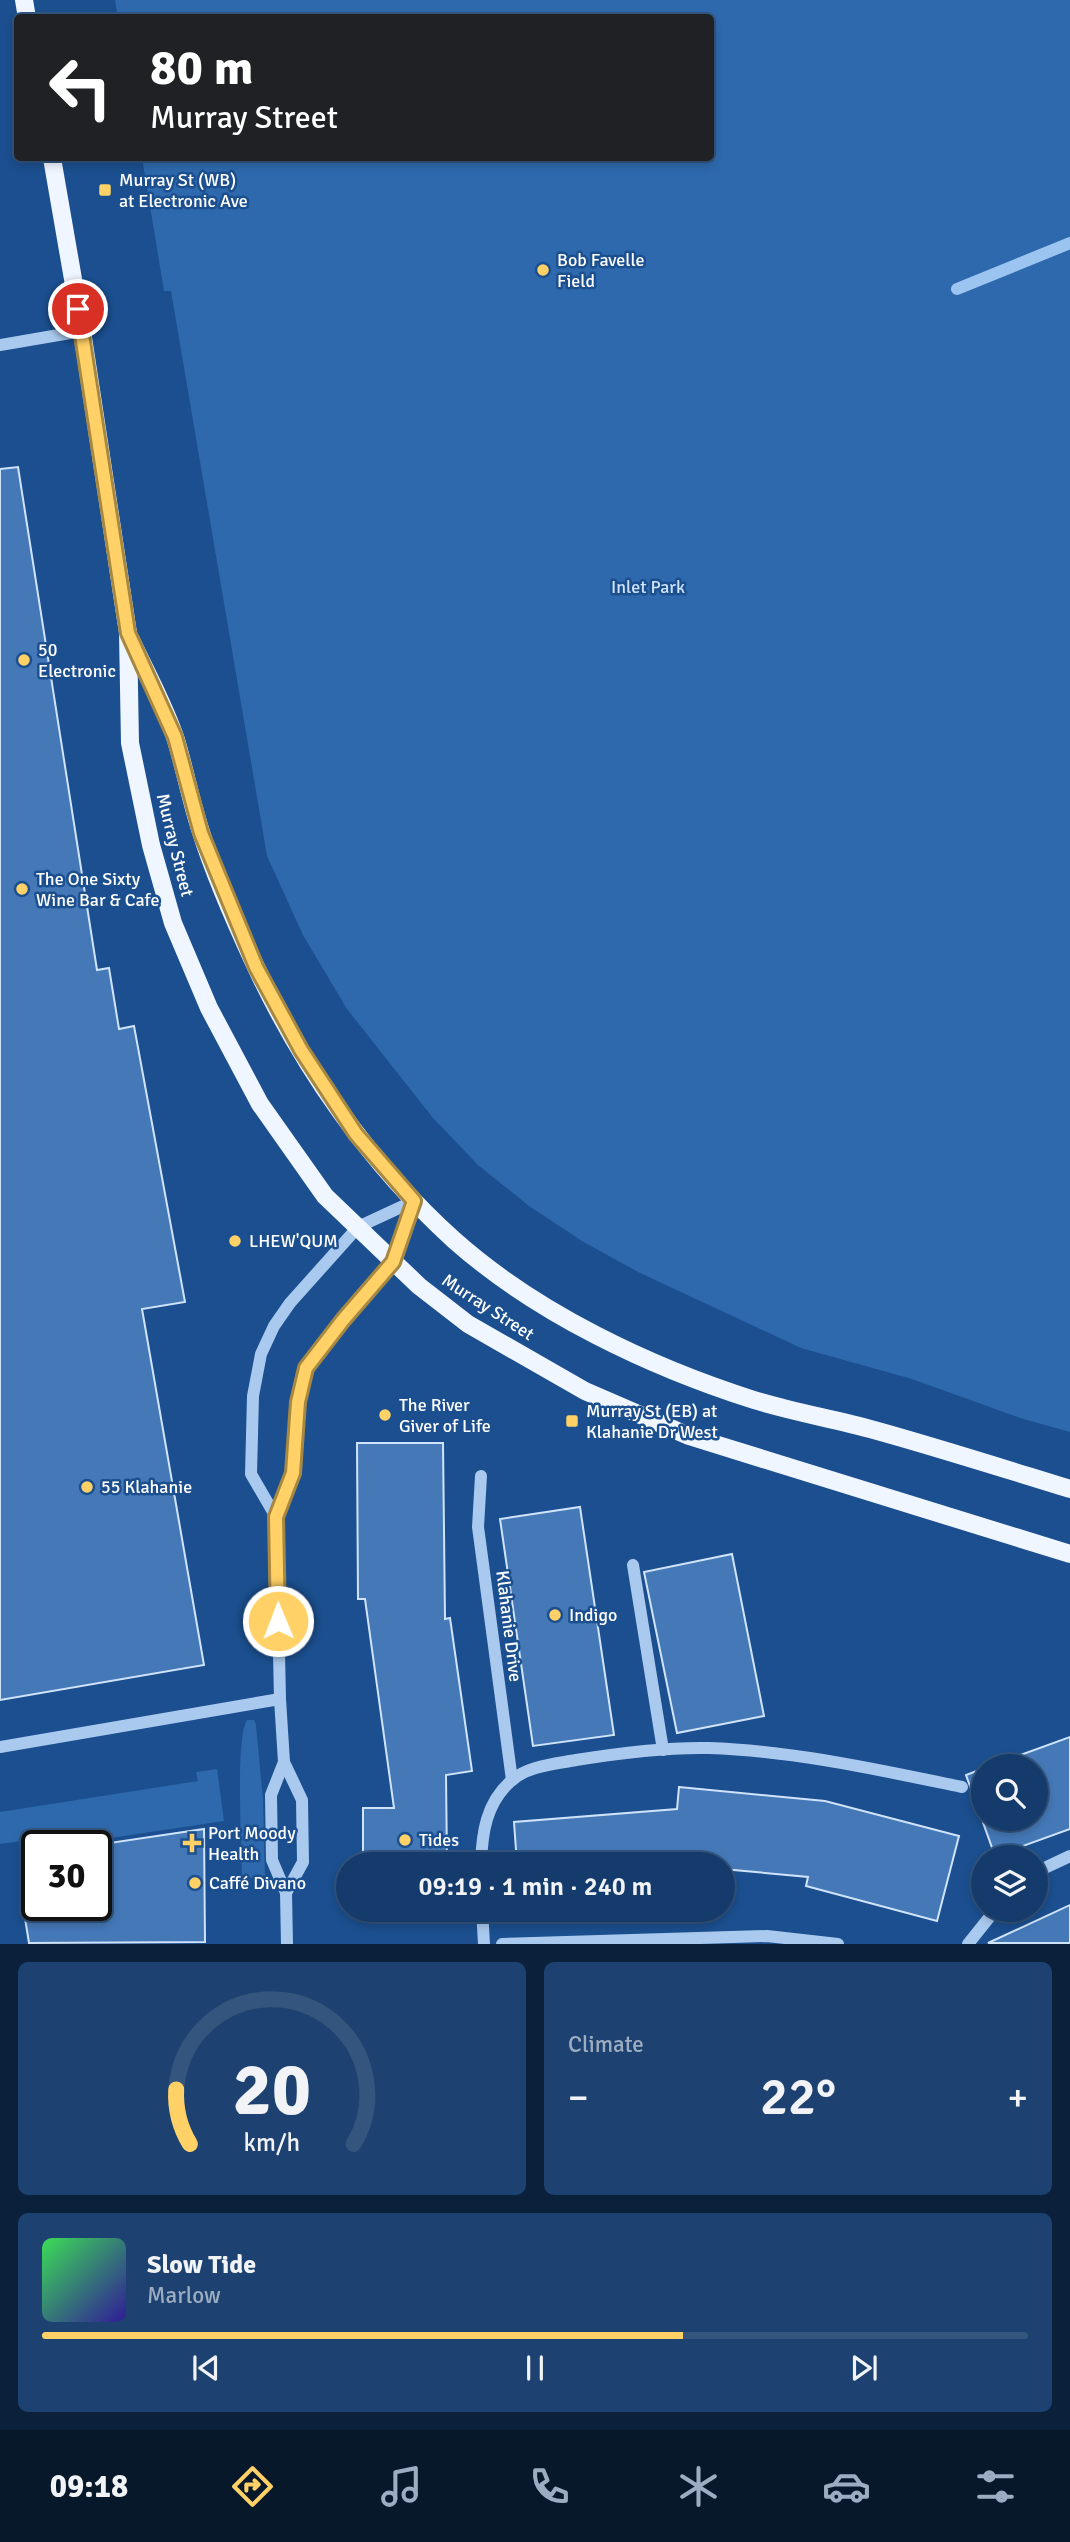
<!DOCTYPE html>
<html lang="en">
<head>
<meta charset="utf-8">
<style>
  body { margin:0; font-family:Signika,sans-serif; background:#1d4271; color:#f1f3f6; height:100vh; display:flex; flex-direction:column; font-size:26px; white-space:nowrap }
  * { box-sizing:border-box; margin:0 }
  p { font-size:23px; color:#9dadc1 }
  .icon { flex:none; width:38px; height:38px; fill:none; stroke:currentColor; stroke-width:2; stroke-linecap:round; stroke-linejoin:round }
  .map { position:relative; height:1944px; overflow:hidden }
  .details { display:flex; flex-direction:column; gap:18px; padding:18px; background:#0b203b; flex:1 }
  .details>* { flex:none }
  .guide { position:absolute; left:14px; top:14px; width:700px; height:147px; border-radius:7px; box-shadow:0 4px 10px #0003,0 0 0 2px #33557e; background:#202124; color:#fff; overflow:hidden }
  .tools { position:absolute; left:971px; top:1754px; display:grid; gap:14px }
  .tools a { display:grid; place-items:center; width:77px; height:77px; border-radius:50%; background:#143b6b; box-shadow:0 4px 10px #0003,0 0 0 2px #33557e; font-size:35px }
  .speed { position:absolute; left:21px; top:1830px; display:flex; gap:14px; font-size:35px; font-weight:700; text-align:center }
  .speed>* { display:grid; place-content:center; width:91px; height:91px; border-radius:50%; background:#143b6b; box-shadow:0 4px 10px #0003,0 0 0 2px #33557e; line-height:1 }
  .speed .limit { border:4px solid #111; border-radius:10px; background:#fff; color:#111 }
  .pin { position:absolute; display:grid; place-items:center; width:60px; height:60px; color:#fff; margin:-30px; border:4px solid #fff; border-radius:50%; box-shadow:0 2px 7px #0007 }
  .me { position:absolute; width:77px; margin:-38px; rotate:359deg; stroke-linejoin:round; filter:drop-shadow(0 0 5px #0008) }
  .turn { display:flex; align-items:center; gap:24px; height:147px; padding:0 21px; font-size:32px }
  .turn .icon { width:91px; height:91px; stroke-width:2.5 }
  .turn b { display:block; font-size:49px; line-height:60px }
  .big { font-size:52px; font-weight:600; line-height:1.1 }
  .details .card { flex:1; display:flex; flex-direction:column; justify-content:center; gap:10px; min-width:0; padding:0 24px; border-radius:10px; background:#1d4271 }
  .details .dial { align-items:center; gap:0 }
  .dial svg { height:182px; overflow:visible; fill:none; stroke:#33557e; stroke-width:7; stroke-linecap:round; text-anchor:middle }
  .dial text { fill:#f1f3f6; stroke:none }
  .song { display:flex; align-items:center; gap:21px }
  .cover { width:84px; height:84px; border-radius:10px; background:linear-gradient(135deg,hsl(130 70% 55%),hsl(250 70% 35%)) }
  .played { height:7px; border-radius:4px; background:linear-gradient(90deg,#ffd166 65%,#33557e 65%) }
  .keys { display:flex; justify-content:space-around; direction:ltr }
  .heat { display:flex; justify-content:space-between; align-items:center; font-size:38px; direction:ltr }
  .details .tiles { flex:1; display:grid; gap:18px; grid-template-columns:1fr 1fr }
  .card:last-child { grid-column:span 2 }
  .trip { position:absolute; left:336px; top:1852px; width:399px; height:70px; border-radius:35px; background:#143b6b; box-shadow:0 4px 10px #0003,0 0 0 2px #33557e; font-weight:600; line-height:70px; text-align:center }
  .dock { display:flex; height:112px; justify-content:space-around; align-items:center; background:#08182b; color:#9dadc1 }
  .dock .icon { width:49px; height:49px }
  .dock .on { color:#ffd166 }
  .dock b { font-size:32px; color:#f1f3f6 }
  .map>svg:first-child { display:block }
</style>
</head>
<body>
<div class="map">
<svg width="1070" height="1944" viewBox="0 0 1070 1944">
  <rect width="100%" height="100%" fill="#1b4f8f"/>
  <g fill="#2e69ad">
    <polygon points="115,0 1070,0 1070,1432 1020,1418 912,1379 801,1348 638,1272 582,1241 529,1206 478,1165 433,1118 347,1009 303,935 267,856 171,291 164,291 142,158 710,158 710,18 118,18"/>
    <path d="M247,1720H254L256,1725L263,1799L265,1877L242,1878C242,1850 235,1738 247,1720Z"/>
    <polygon points="217,1769 224,1821 57,1846 37,1846 37,1849 31,1850 29,1840 0,1844 0,1812 198,1781 196,1772"/>
  </g>
  <g fill="none" stroke-linecap="round" stroke-linejoin="round">
    <polyline stroke="#9cc4f0" stroke-width="12" points="957,289 1070,243"/>
  </g>
  <g fill="#4478b7" stroke="#cfe3fa" stroke-width="2">
    <polygon points="18,467 97,970 109,968 119,1029 134,1026 185,1302 142,1309 204,1665 0,1700 0,469"/>
    <polygon points="357,1443 443,1443 445,1619 450,1618 472,1771 446,1775 447,1864 363,1864 363,1808 394,1808 365,1599 358,1599"/>
    <polygon points="580,1507 614,1735 533,1746 500,1519"/>
    <polygon points="732,1554 764,1716 677,1733 644,1572"/>
    <polygon points="1070,1737 1070,1829 995,1856 966,1775 984,1768 984,1818 1036,1818 1036,1766 990,1766"/>
    <polygon points="679,1787 825,1801 959,1836 937,1921 806,1886 808,1877 723,1869 723,1864 517,1864 514,1822 677,1809"/>
    <polygon points="204,1829 205,1942 29,1943 23,1906 96,1906 96,1845"/>
    <polygon points="1070,1905 1070,1943 988,1943"/>
    <rect x="363" y="1909" width="84" height="2"/>
  </g>
  <g fill="none" stroke-linecap="round" stroke-linejoin="round">
    <g stroke="#a9c9ee" stroke-width="12">
      <polyline points="0,345 82,331"/>
      <polyline points="481,1476 478,1527 512,1780"/>
      <polyline points="276,1517 251,1474 253,1396 261,1354 274,1326 290,1303 358,1227 414,1201"/>
      <polyline points="633,1565 663,1750"/>
      <polyline points="0,1747 280,1699"/>
      <polyline points="284,1762 271,1795 272,1860 286,1893 287,1944"/>
      <path d="M481,1864C482,1833 486,1803 511,1781C527,1766 555,1764 576,1760C619,1753 665,1747 709,1748C795,1751 879,1770 962,1787"/>
      <polyline points="1036,1872 1070,1856"/>
      <polyline points="286,1893 303,1862 302,1800 284,1762 280,1699 276,1517 293,1473 297,1402 306,1368 343,1319 393,1262 414,1201"/>
      <polyline points="482,1909 484,1944"/>
      <polyline points="502,1944 767,1936 838,1944"/>
      <polyline points="968,1944 996,1909"/>
    </g>
    <g stroke="#f0f6ff" stroke-width="18">
      <polyline points="24,0 27,18"/>
      <polyline points="52,158 82,331 128,633 130,743 151,845 173,923 209,1008 260,1104 325,1196 419,1286 468,1324 585,1391 689,1436 1070,1554"/>
      <path d="M131,640C146,672 165,706 176,740C185,770 191,802 201,832C215,877 235,922 255,965C303,1068 370,1164 454,1240C536,1313 650,1367 754,1400C793,1412 834,1419 874,1430C939,1448 1005,1469 1070,1489"/>
    </g>
  </g>
  <g fill="none" stroke-linecap="round" stroke-linejoin="round">
    <defs>
      <polyline id="route" points="78,309 128,633 175,737 201,833 256,967 301,1050 356,1134 414,1201 393,1262 343,1320 306,1368 298,1402 293,1473 276,1517 278,1621"/>
    </defs>
    <use href="#route" stroke="#a68842" stroke-width="18"/>
    <use href="#route" stroke="#ffd166" stroke-width="12"/>
  </g>
  <g fill="#ffd166" stroke="#1b4f8f" stroke-width="2.5">
    <rect x="98" y="183" width="14" height="14" rx="3.5"/>
    <circle cx="543" cy="270" r="7"/>
    <circle cx="24" cy="660" r="7"/>
    <circle cx="22" cy="889" r="7"/>
    <circle cx="235" cy="1241" r="7"/>
    <circle cx="385" cy="1415" r="7"/>
    <rect x="565" y="1414" width="14" height="14" rx="3.5"/>
    <circle cx="87" cy="1487" r="7"/>
    <circle cx="555" cy="1615" r="7"/>
    <circle cx="405" cy="1840" r="7"/>
    <path d="M188.5 1832.5h7v7h7v7h-7v7h-7v-7h-7v-7h7z"/>
    <circle cx="195" cy="1883" r="7"/>
  </g>
  <g text-anchor="middle" stroke-width="5" stroke-linejoin="round" paint-order="stroke">
    <g font-size="18" fill="#fff" stroke="#1b4f8f" text-anchor="start">
      <text x="119" y="186">Murray St (WB)<tspan x="119" dy="21">at Electronic Ave</tspan></text>
      <text x="557" y="266">Bob Favelle<tspan x="557" dy="21">Field</tspan></text>
      <text x="38" y="656">50<tspan x="38" dy="21">Electronic</tspan></text>
      <text x="36" y="885">The One Sixty<tspan x="36" dy="21">Wine Bar &amp; Cafe</tspan></text>
      <text x="249" y="1247">LHEW'QUM</text>
      <text x="399" y="1411">The River<tspan x="399" dy="21">Giver of Life</tspan></text>
      <text x="586" y="1417">Murray St (EB) at<tspan x="586" dy="21">Klahanie Dr West</tspan></text>
      <text x="101" y="1493">55 Klahanie</text>
      <text x="569" y="1621">Indigo</text>
      <text x="208" y="1839">Port Moody<tspan x="208" dy="21">Health</tspan></text>
      <text x="419" y="1846">Tides</text>
      <text x="209" y="1889">Caffé Divano</text>
    </g>
    <g font-size="18" fill="#cfe3fa" stroke="#1b4f8f">
      <text x="648" y="593">Inlet Park</text>
    </g>
    <g font-size="18" fill="#fff" stroke="#1b4f8f">
      <text transform="translate(175 845) rotate(76)" y="6">Murray Street</text>
      <text transform="translate(488 1307) rotate(33)" y="6">Murray Street</text>
      <text transform="translate(509 1626) rotate(83)" y="6">Klahanie Drive</text>
    </g>
  </g>
</svg>
<div class="tools">
<a><svg class="icon" aria-label="search" viewBox="0 0 24 24"><circle cx="10" cy="10" r="6"/><path d="M15 15l6 6"/></svg></a>
<a><svg class="icon" aria-label="layers" viewBox="0 0 24 24"><path d="M12 4l9 5-9 5-9-5zM3 14l9 5 9-5"/></svg></a>
</div>
<div class="speed"><div class="limit">30</div></div>
<div class="pin" style="left:78px;top:309px;background:#d93025"><svg class="icon" aria-label="arrive" viewBox="0 0 24 24"><path d="M6 21V4h12l-3 4 3 4H6"/></svg></div>
<svg class="me" style="left:278px;top:1621px" viewBox="-20 -20 40 40"><circle r="17" fill="#ffd166" stroke="#fff" stroke-width="3"/><path d="M0-11L8 9 0 5-8 9z" fill="#fff"/></svg>
<div class="trip">09:19 · 1 min · 240 m</div>
<div class="guide">
<div class="turn"><svg class="icon" aria-label="left" viewBox="0 0 24 24"><path d="M17 20v-9H6M10 6l-5 5 5 5"/></svg><div><b>80 m</b>Murray Street</div></div>
</div>
</div>
<section class="details">
<div class="tiles">
<div class="card dial"><svg viewBox="0 0 100 80">
<path d="M14 69A42 42 0 1 1 86 69"/>
<path d="M14 69A42 42 0 0 1 8 45" stroke="#ffd166"/>
<text x="50" y="56" font-size="32" font-weight="700">20</text>
<text x="50" y="72" font-size="11">km/h</text>
</svg></div>
<div class="card"><p>Climate</p>
<div class="heat"><a>−</a><b class="big">22°</b><a>+</a></div>
</div>
<div class="card">
<div class="song"><i class="cover"></i><div><b>Slow Tide</b><p>Marlow</p></div></div>
<div class="played"></div>
<div class="keys"><svg class="icon" aria-label="previous" viewBox="0 0 24 24"><path d="M18 5L8 12l10 7zM5 5v14"/></svg><svg class="icon" aria-label="pause" viewBox="0 0 24 24"><path d="M8 5v14M16 5v14"/></svg><svg class="icon" aria-label="next" viewBox="0 0 24 24"><path d="M6 5l10 7-10 7zM19 5v14"/></svg></div>
</div>
</div>
</section>
<nav class="dock">
<b>09:18</b>
<svg class="icon on" aria-label="directions" viewBox="0 0 24 24"><path d="M12 3l9 9-9 9-9-9zM9 14v-3h6M13 9l2 2-2 2"/></svg>
<svg class="icon" aria-label="music" viewBox="0 0 24 24"><path d="M9 18V5l10-2v13"/><circle cx="6" cy="18" r="3"/><circle cx="16" cy="16" r="3"/></svg>
<svg class="icon" aria-label="phone" viewBox="0 0 24 24"><path d="M5 4h4l2 5-3 2q2 4 5 5l2-3 5 2v4C11 20 4 13 5 4z"/></svg>
<svg class="icon" aria-label="climate" viewBox="0 0 24 24"><path d="M12 3v18M4 7l16 10M4 17L20 7"/></svg>
<svg class="icon" aria-label="car" viewBox="0 0 24 24"><path d="M5 17H2v-5l4-1 3-4h7l3 4 3 1v5h-3M9 17h6M6 11h13"/><circle cx="7" cy="17" r="2"/><circle cx="17" cy="17" r="2"/></svg>
<svg class="icon" aria-label="filters" viewBox="0 0 24 24"><path d="M4 7h16M4 17h16"/><circle cx="9" cy="7" r="2"/><circle cx="15" cy="17" r="2"/></svg>
</nav>
</body>
</html>
